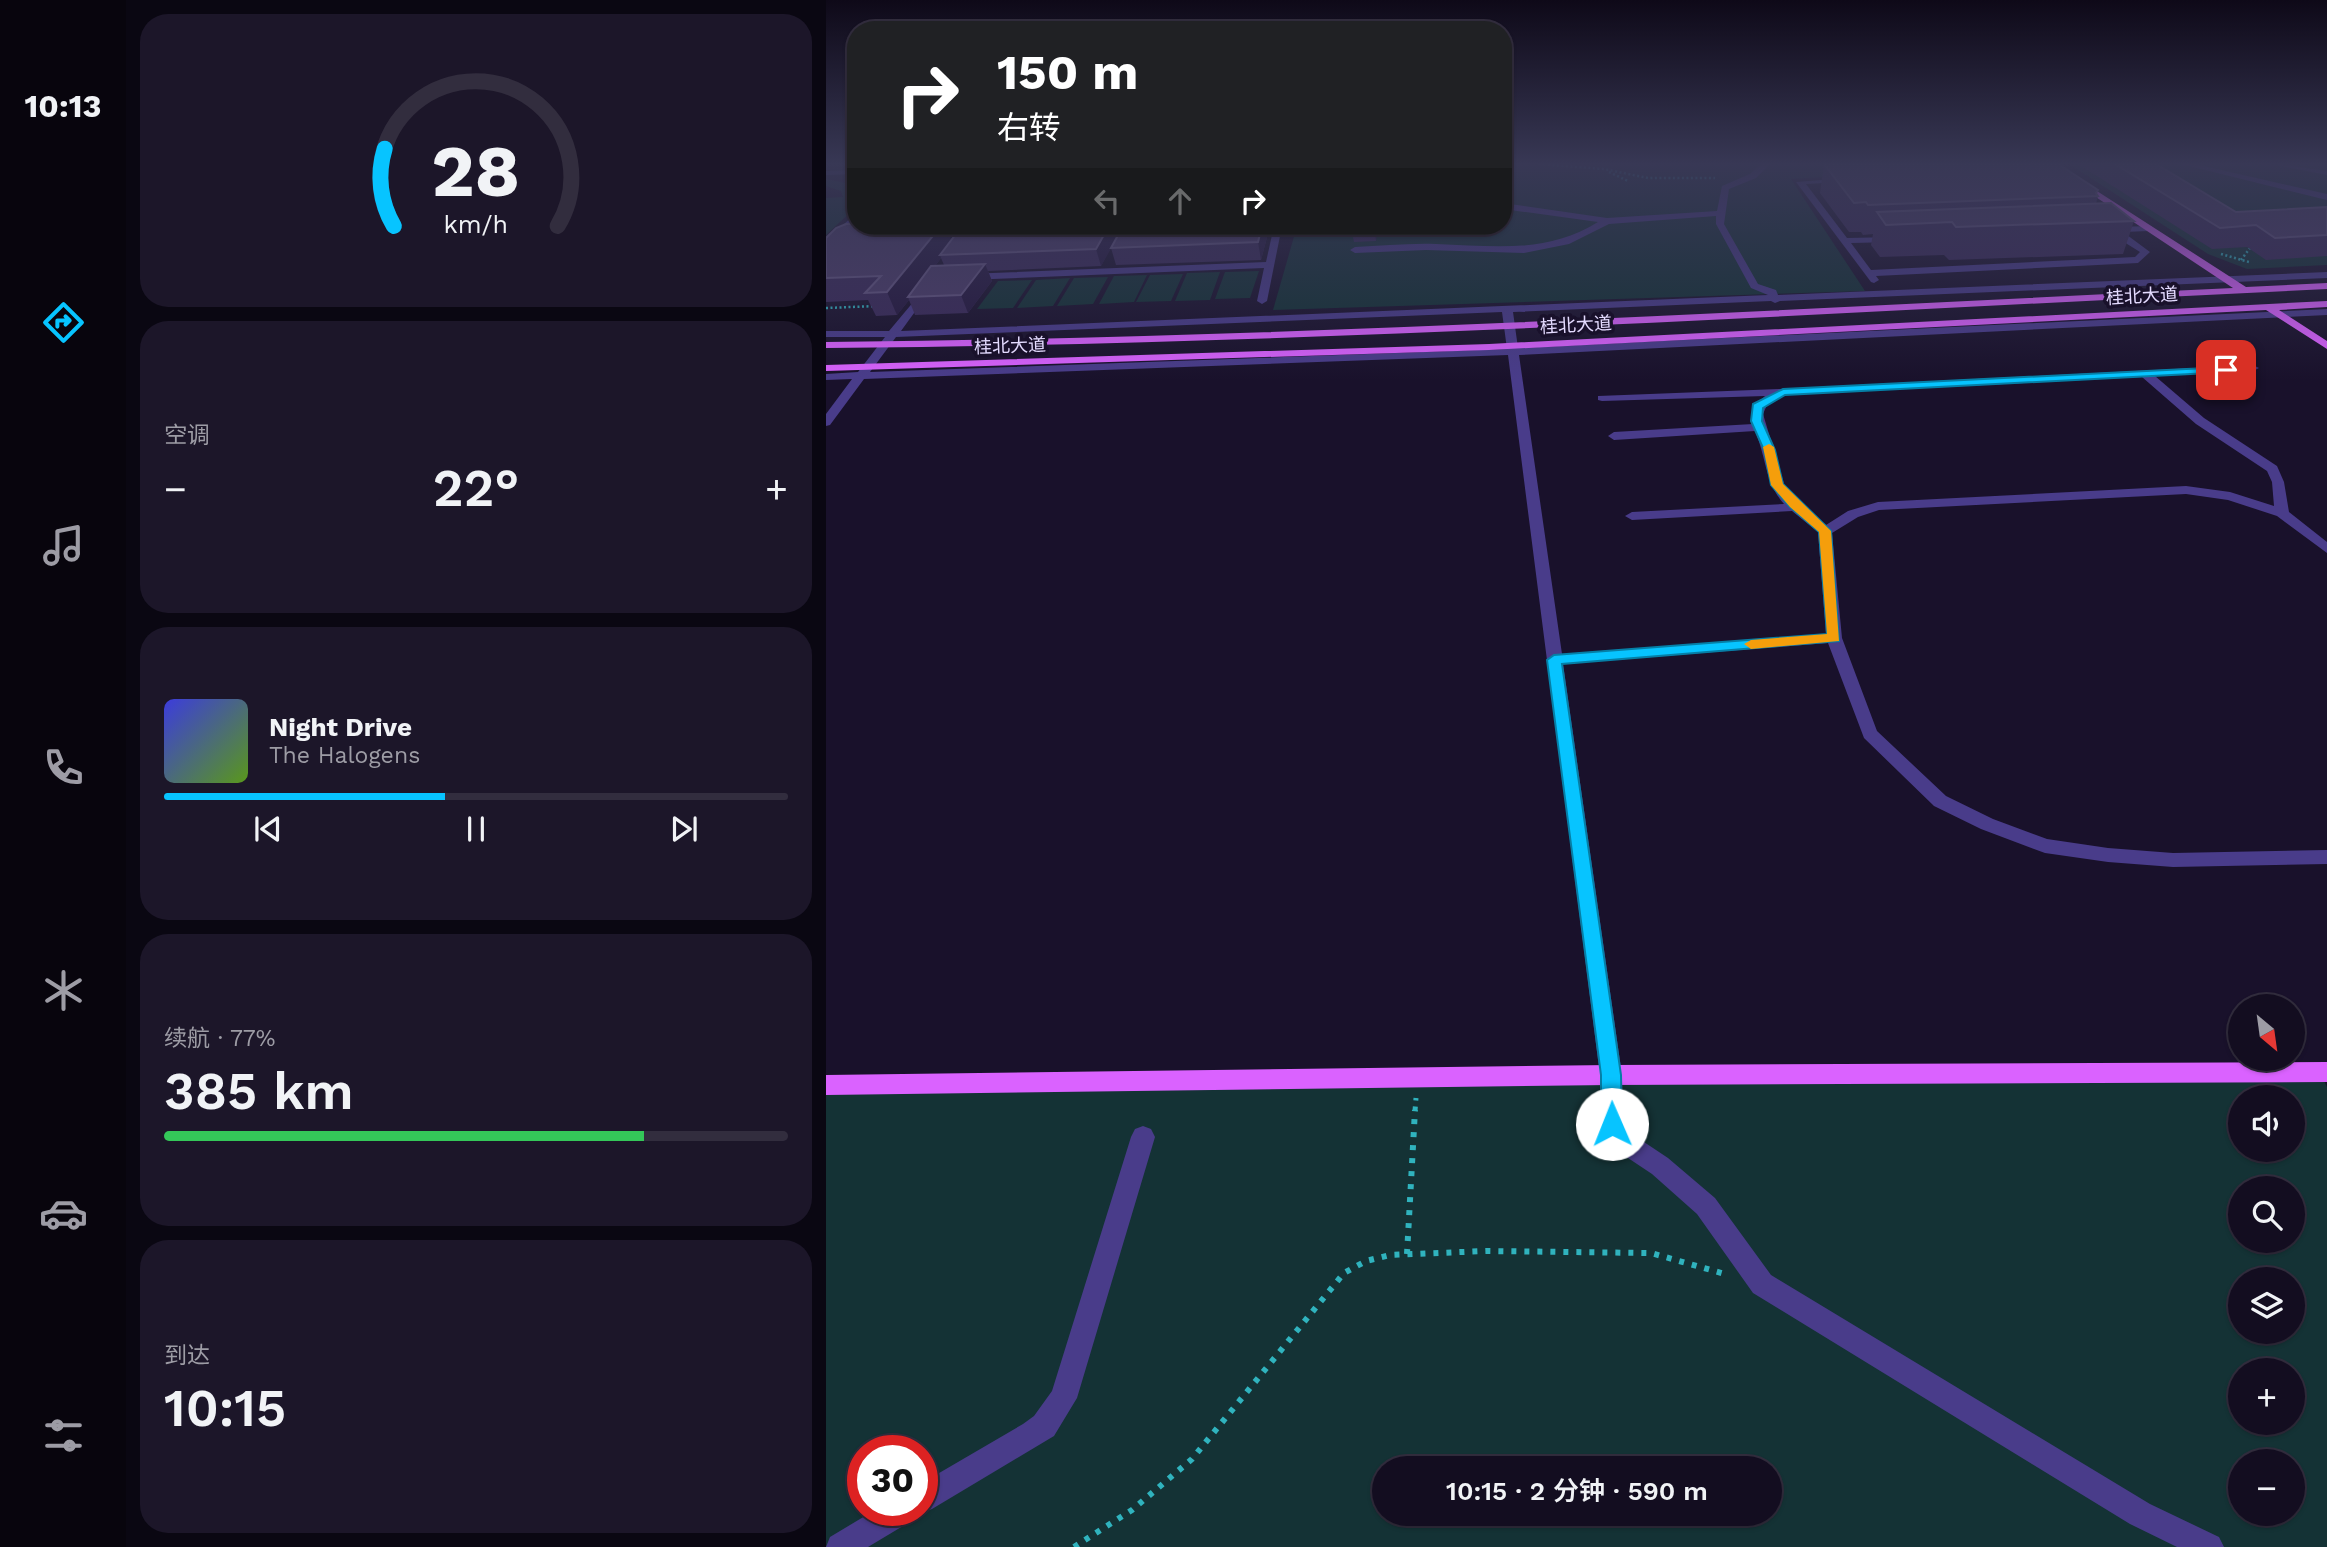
<!DOCTYPE html>
<html lang="zh">
<head>
<meta charset="utf-8">
<style>
  body { margin:0; font-family:"Work Sans","Noto Sans SC",sans-serif; background:#1c1629; color:#f1f3f6; height:100vh; display:flex; flex-direction:column; font-size:26px; white-space:nowrap }
  * { box-sizing:border-box; margin:0 }
  p { font-size:23px; color:#9d9ca5 }
  .icon { flex:none; width:38px; height:38px; fill:none; stroke:currentColor; stroke-width:2; stroke-linecap:round; stroke-linejoin:round }
  .map { position:relative; flex:1; overflow:hidden }
  .panel { display:flex; flex-direction:column; gap:14px; padding:14px; background:#0a0712; width:700px }
  .panel>* { flex:none }
  .hud { position:absolute; left:21px; top:21px; width:665px; height:214px; border-radius:28px; box-shadow:0 2px 5px #0004,0 0 0 2px #322d3e; background:#202124; color:#fff; overflow:hidden }
  .needle { width:46px; rotate:151deg }
  .controls { position:absolute; left:1402px; top:994px; display:grid; gap:14px }
  .controls a { display:grid; place-items:center; width:77px; height:77px; border-radius:50%; background:#130d20; box-shadow:0 2px 5px #0004,0 0 0 2px #322d3e; font-size:35px }
  .speed { position:absolute; left:21px; top:1435px; display:flex; gap:14px; font-size:35px; font-weight:700; text-align:center }
  .speed>* { display:grid; place-content:center; width:91px; height:91px; border-radius:50%; background:#130d20; box-shadow:0 2px 5px #0004,0 0 0 2px #322d3e; line-height:1 }
  .speed .limit { border:10px solid #d22; background:#fff; color:#111 }
  .pin { position:absolute; display:grid; place-items:center; width:60px; height:60px; color:#fff; margin:-30px; border-radius:14px; box-shadow:0 4px 10px #0006 }
  .me { position:absolute; width:77px; margin:-38px; rotate:359deg; stroke-linejoin:round; filter:drop-shadow(0 0 5px #0008) }
  .turn { display:flex; align-items:center; gap:24px; height:147px; padding:0 35px; font-size:32px }
  .turn .icon { width:91px; height:91px; stroke-width:2.5 }
  .turn b { display:block; font-size:49px; line-height:60px }
  .lanes { display:flex; align-items:center; height:66px; padding:0 35px; background:#0003; justify-content:center; gap:35px; direction:ltr }
  .lanes .off { opacity:.35 }
  .big { font-size:52px; font-weight:600; line-height:1.1 }
  .panel .tile { flex:1; display:flex; flex-direction:column; justify-content:center; gap:10px; min-width:0; padding:0 24px; border-radius:28px; background:#1c1629 }
  .panel .dial { align-items:center; gap:0 }
  .dial svg { height:182px; overflow:visible; fill:none; stroke:#322d3e; stroke-width:7; stroke-linecap:round; text-anchor:middle }
  .dial text { fill:#f1f3f6; stroke:none }
  .song { display:flex; align-items:center; gap:21px }
  .cover { width:84px; height:84px; border-radius:10px; background:linear-gradient(135deg,hsl(240 70% 55%),hsl(90 70% 35%)) }
  .played { height:7px; border-radius:4px; background:linear-gradient(90deg,#07c4ff 45%,#322d3e 45%) }
  .keys { display:flex; justify-content:space-around; direction:ltr }
  .heat { display:flex; justify-content:space-between; align-items:center; font-size:38px; direction:ltr }
  .charge { height:10px; border-radius:5px; background:linear-gradient(90deg,#34c759 77%,#322d3e 0) }
  .trip { position:absolute; left:546px; top:1456px; width:410px; height:70px; border-radius:35px; background:#130d20; box-shadow:0 2px 5px #0004,0 0 0 2px #322d3e; font-weight:600; line-height:70px; text-align:center }
  main { display:flex; flex:1; min-height:0 }
  .menu { display:flex; flex-direction:column; width:126px; justify-content:space-around; align-items:center; background:#08050d; color:#9d9ca5 }
  .menu .icon { width:49px; height:49px }
  .menu .current { color:#07c4ff }
  .menu b { font-size:32px; color:#f1f3f6 }
  .map>svg:first-child { display:block }
</style>
</head>
<body>
<main>
<nav class="menu">
<b>10:13</b>
<svg class="icon current" aria-label="directions" viewBox="0 0 24 24"><path d="M12 3l9 9-9 9-9-9zM9 14v-3h6M13 9l2 2-2 2"/></svg>
<svg class="icon" aria-label="music" viewBox="0 0 24 24"><path d="M9 18V5l10-2v13"/><circle cx="6" cy="18" r="3"/><circle cx="16" cy="16" r="3"/></svg>
<svg class="icon" aria-label="phone" viewBox="0 0 24 24"><path d="M5 4h4l2 5-3 2q2 4 5 5l2-3 5 2v4C11 20 4 13 5 4z"/></svg>
<svg class="icon" aria-label="climate" viewBox="0 0 24 24"><path d="M12 3v18M4 7l16 10M4 17L20 7"/></svg>
<svg class="icon" aria-label="car" viewBox="0 0 24 24"><path d="M5 17H2v-5l4-1 3-4h7l3 4 3 1v5h-3M9 17h6M6 11h13"/><circle cx="7" cy="17" r="2"/><circle cx="17" cy="17" r="2"/></svg>
<svg class="icon" aria-label="filters" viewBox="0 0 24 24"><path d="M4 7h16M4 17h16"/><circle cx="9" cy="7" r="2"/><circle cx="15" cy="17" r="2"/></svg>
</nav>
<section class="panel">
<div class="tile dial"><svg viewBox="0 0 100 80">
<path d="M14 69A42 42 0 1 1 86 69"/>
<path d="M14 69A42 42 0 0 1 10 35" stroke="#07c4ff"/>
<text x="50" y="56" font-size="32" font-weight="700">28</text>
<text x="50" y="72" font-size="11">km/h</text>
</svg></div>
<div class="tile"><p>空调</p>
<div class="heat"><a>−</a><b class="big">22°</b><a>+</a></div>
</div>
<div class="tile">
<div class="song"><i class="cover"></i><div><b>Night Drive</b><p>The Halogens</p></div></div>
<div class="played"></div>
<div class="keys"><svg class="icon" aria-label="previous" viewBox="0 0 24 24"><path d="M18 5L8 12l10 7zM5 5v14"/></svg><svg class="icon" aria-label="pause" viewBox="0 0 24 24"><path d="M8 5v14M16 5v14"/></svg><svg class="icon" aria-label="next" viewBox="0 0 24 24"><path d="M6 5l10 7-10 7zM19 5v14"/></svg></div>
</div>
<div class="tile"><p>续航 · 77%</p><b class="big">385 km</b><div class="charge"></div></div>
<div class="tile"><p>到达</p><b class="big">10:15</b></div>
</section>
<div class="map">
<svg width="1501" height="1547" viewBox="0 0 1501 1547">
  <rect width="100%" height="100%" fill="#19112b"/>
  <g fill="#143235" fill-rule="evenodd">
    <polygon points="677,164 1205,164 1206,165 965,179 1039,291 447,310 471,226 677,226"/>
    <polygon points="1243,164 1501,164 1501,265 1421,269 1382,254"/>
    <polygon points="0,179 30,185 30,207 0,235 0,198 17,197 15,191 0,186"/>
    <polygon points="433,271 424,298 389,299 399,272"/>
    <polygon points="394,272 384,300 349,301 361,273"/>
    <polygon points="357,274 345,301 310,302 324,275"/>
    <polygon points="321,275 308,302 273,304 288,276"/>
    <polygon points="282,277 267,304 231,306 248,278"/>
    <polygon points="244,278 227,306 191,308 210,280"/>
    <polygon points="206,280 187,308 151,309 172,281"/>
    <path d="M1494,1072L1501,1087V1547H0V1085ZM1414,1097H1466V1150H1414ZM1414,1188H1466V1241H1414ZM1414,1279H1466V1332H1414ZM1414,1370H1466V1423H1414ZM37,1451H96V1510H37ZM1414,1461H1466V1514H1414ZM558,1468H943V1514H558Z"/>
  </g>
  <g fill="none" stroke-linecap="round" stroke-linejoin="round">
    <g stroke="#30b3be" stroke-width="2.5" stroke-dasharray="2 2.5" stroke-linecap="butt">
      <polyline points="713,164 778,169 822,178 889,178"/>
      <polyline points="783,172 802,181"/>
      <polyline points="1395,254 1423,262"/>
      <polyline points="1415,260 1427,244"/>
      <polyline points="0,308 50,306"/>
    </g>
    <polyline stroke="#30b3be" stroke-width="5" stroke-dasharray="4.5 6" stroke-linecap="butt" points="589,1111 590,1098"/>
    <g stroke="#30b3be" stroke-width="6" stroke-dasharray="5 8" stroke-linecap="butt">
      <polyline points="581,1254 589,1110"/>
      <polyline points="248,1547 306,1510 366,1459 518,1273 540,1261 564,1255 660,1251 825,1253 899,1274"/>
    </g>
    <g fill="#493c8a" fill-rule="evenodd">
      <path d="M935,164H944L930,178L903,189L898,224L932,284L950,290L952,295L1501,272V278L954,301L949,303L945,301L687,312L692,348L1501,309V315L693,355L736,654L1000,634L992,532L966,511L806,520L799,516L806,512L958,504C939,483 940,456 929,431L788,440L782,436L788,432L927,424L926,408L939,396L776,401L772,400V396L953,389L1427,365L1433,368L1427,371L1329,376L1378,418L1451,466L1458,482L1463,512L1501,542V553L1451,516L1402,500L1360,494L1053,510L1032,517L1006,533L1016,638L1051,731L1120,796L1167,819L1221,839L1282,848L1347,853L1501,850V864L1347,867L1282,862L1219,853L1155,829L1108,806L1038,738L1002,643L737,664L796,1075L797,1124L800,1130L842,1158L889,1198L945,1275L1324,1504L1393,1537L1398,1547H1351L1304,1524L927,1293L871,1214L826,1174L784,1146L775,1124L774,1075L682,355L38,379L4,425L0,426V414L26,379L0,380V374L32,372L59,337H0V331H63L99,288L104,291L75,331L942,295L925,288L890,224V216L783,224L743,244L698,253L600,250L529,253L524,250L529,247C556,246 583,243 610,244C668,246 721,254 772,222L677,209V203L781,218L891,211L896,186L924,174ZM676,312L681,349L44,372L70,337ZM1316,377L1370,424L1441,471L1446,482L1448,506L1404,492L1360,486L1052,502L1022,511L1000,525L973,504L959,487L937,414L941,405L958,395Z"/>
      <polygon points="1355,164 1369,164 1501,194 1501,200"/>
      <polygon points="1451,164 1501,171 1501,175 1455,166"/>
      <polygon points="30,170 30,174 0,175 0,171"/>
      <polygon points="1022,178 1019,182 980,184 1021,238 1071,237 1073,239 1068,242 1025,243 1045,270 1309,257 1314,252 1282,232 1278,226 1282,223 1289,227 1326,226 1323,231 1297,232 1324,252 1312,263 1050,276 1053,280 1048,283 1045,282 970,182"/>
      <polygon points="30,213 30,221 0,249 0,241"/>
      <polygon points="448,226 456,226 441,301 436,304 431,301 438,268 141,280 136,277 141,274 440,262"/>
      <polygon points="317,1126 325,1129 329,1137 251,1398 228,1436 106,1509 96,1513 91,1511 87,1520 42,1547 0,1547 4,1537 49,1510 96,1510 96,1483 197,1424 208,1416 226,1391 305,1137 309,1129"/>
    </g>
    <g fill="#da62ff" fill-rule="evenodd">
      <path d="M1220,164H1229L1420,287L1501,283V289C1001,313 501,344 0,348V342C469,338 939,310 1407,288Z"/>
      <polygon points="1501,301 1501,307 1453,310 1501,341 1501,349 1440,310 663,350 0,371 0,365 663,344"/>
      <polygon points="1501,1062 1501,1082 785,1085 0,1095 0,1075 785,1065"/>
    </g>
  </g>
  <g fill="#3a2a59" fill-rule="evenodd">
    <polygon points="998,164 1271,194 1272,196 1270,204 1308,221 1297,254 1123,260 1118,255 1054,257 1045,245 1047,234 1037,235 1035,232 1023,232 994,193"/>
    <polygon points="1252,164 1330,164 1410,212 1501,207 1501,256 1440,260 1421,247 1386,249"/>
    <polygon points="1477,164 1493,164 1491,167"/>
    <path d="M136,226H444L435,260L290,265L285,248L290,238L275,266L162,271L166,281L142,313L89,315L83,300L71,315L50,316L42,300L0,302V238L125,239ZM115,258L118,265L109,266Z"/>
    <polygon points="552,226 550,241 528,242 526,232"/>
  </g>
  <g fill="#25183f">
    <polygon points="115,226 120,226 127,243 114,255 115,258 86,297 82,297 83,300 71,315 61,292"/>
    <polygon points="283,226 298,226 275,266 270,249"/>
    <polygon points="436,226 444,226 435,260 432,242"/>
    <polygon points="550,226 552,226 550,241 549,232"/>
    <polygon points="159,264 166,281 142,313 135,295"/>
  </g>
  <g fill="#4c3d6a" stroke="#645682" stroke-width="2">
    <polygon points="998,164 1232,164 1272,190 1270,193 1272,196 1042,205 1040,202 1028,203"/>
    <polygon points="1289,164 1330,164 1410,212 1501,207 1501,235 1449,238 1430,225 1394,228"/>
    <polygon points="1285,203 1308,221 1130,227 1126,222 1060,225 1051,212"/>
    <polygon points="20,224 30,224 30,226 115,226 61,292 39,293 55,276 0,278 0,238 10,228"/>
    <polygon points="136,226 283,226 270,249 114,255"/>
    <polygon points="297,226 436,226 432,242 285,248"/>
    <polygon points="527,226 550,226 549,232 526,232"/>
    <polygon points="159,264 135,295 82,297 105,266"/>
  </g>
  <linearGradient id="sky" x2="0" y2="1"><stop stop-color="#0e0918"/><stop offset="0.43" stop-color="#383855"/><stop offset="1" stop-color="#383855" stop-opacity="0"/></linearGradient>
  <rect width="1501" height="381" fill="url(#sky)"/>
  <polygon fill="#07c4ff" stroke="#057fa6" stroke-width="2" points="1400,367 1405,370 1403,372 959,395 937,408 936,421 949,450 957,484 1005,531 1013,641 736,664 795,1075 796,1124 793,1131 786,1134 778,1131 775,1124 775,1075 721,660 728,655 1001,634 993,532 964,507 945,485 938,450 925,421 927,404 957,389"/>
  <polygon fill="#f59e0b" points="943,444 948,447 957,484 1005,531 1013,641 925,649 918,644 925,640 1001,634 993,532 964,507 945,485 937,447"/>
  <g text-anchor="middle" stroke-width="7" stroke-linejoin="round" paint-order="stroke">
    <g font-size="18" fill="#e4dbff" stroke="#19112b">
      <text transform="translate(1316 296) rotate(-3)" y="6">桂北大道</text>
      <text transform="translate(750 325) rotate(-3)" y="6">桂北大道</text>
      <text transform="translate(184 346) rotate(-2)" y="6">桂北大道</text>
    </g>
  </g>
</svg>
<div class="controls">
<a><svg class="needle" viewBox="-14 -14 28 28"><path d="M0-13l5 13h-10z" fill="#e53935"/><path d="M0 13l5-13h-10z" fill="#9d9ca5"/></svg></a>
<a><svg class="icon" aria-label="sound" viewBox="0 0 24 24"><path d="M4 9h4l5-4v14l-5-4H4zM17 9q2 3 0 6"/></svg></a>
<a><svg class="icon" aria-label="search" viewBox="0 0 24 24"><circle cx="10" cy="10" r="6"/><path d="M15 15l6 6"/></svg></a>
<a><svg class="icon" aria-label="layers" viewBox="0 0 24 24"><path d="M12 4l9 5-9 5-9-5zM3 14l9 5 9-5"/></svg></a>
<a>+</a>
<a>−</a>
</div>
<div class="speed"><div class="limit">30</div></div>
<div class="pin" style="left:1400px;top:370px;background:#d93025"><svg class="icon" aria-label="arrive" viewBox="0 0 24 24"><path d="M6 21V4h12l-3 4 3 4H6"/></svg></div>
<svg class="me" style="left:786px;top:1124px" viewBox="-20 -20 40 40"><circle r="19" fill="#fff"/><path d="M0-13L10 11 0 6-10 11z" fill="#07c4ff"/></svg>
<div class="trip">10:15 · 2 分钟 · 590 m</div>
<div class="hud">
<div class="turn"><svg class="icon" aria-label="right" viewBox="0 0 24 24"><path d="M7 20v-9h11M14 6l5 5-5 5"/></svg><div><b>150 m</b>右转</div></div>
<div class="lanes"><svg class="icon off" aria-label="left" viewBox="0 0 24 24"><path d="M17 20v-9H6M10 6l-5 5 5 5"/></svg><svg class="icon off" aria-label="ahead" viewBox="0 0 24 24"><path d="M12 20V5M6 11l6-6 6 6"/></svg><svg class="icon" aria-label="right" viewBox="0 0 24 24"><path d="M7 20v-9h11M14 6l5 5-5 5"/></svg></div>
</div>
</div>
</main>
</body>
</html>
